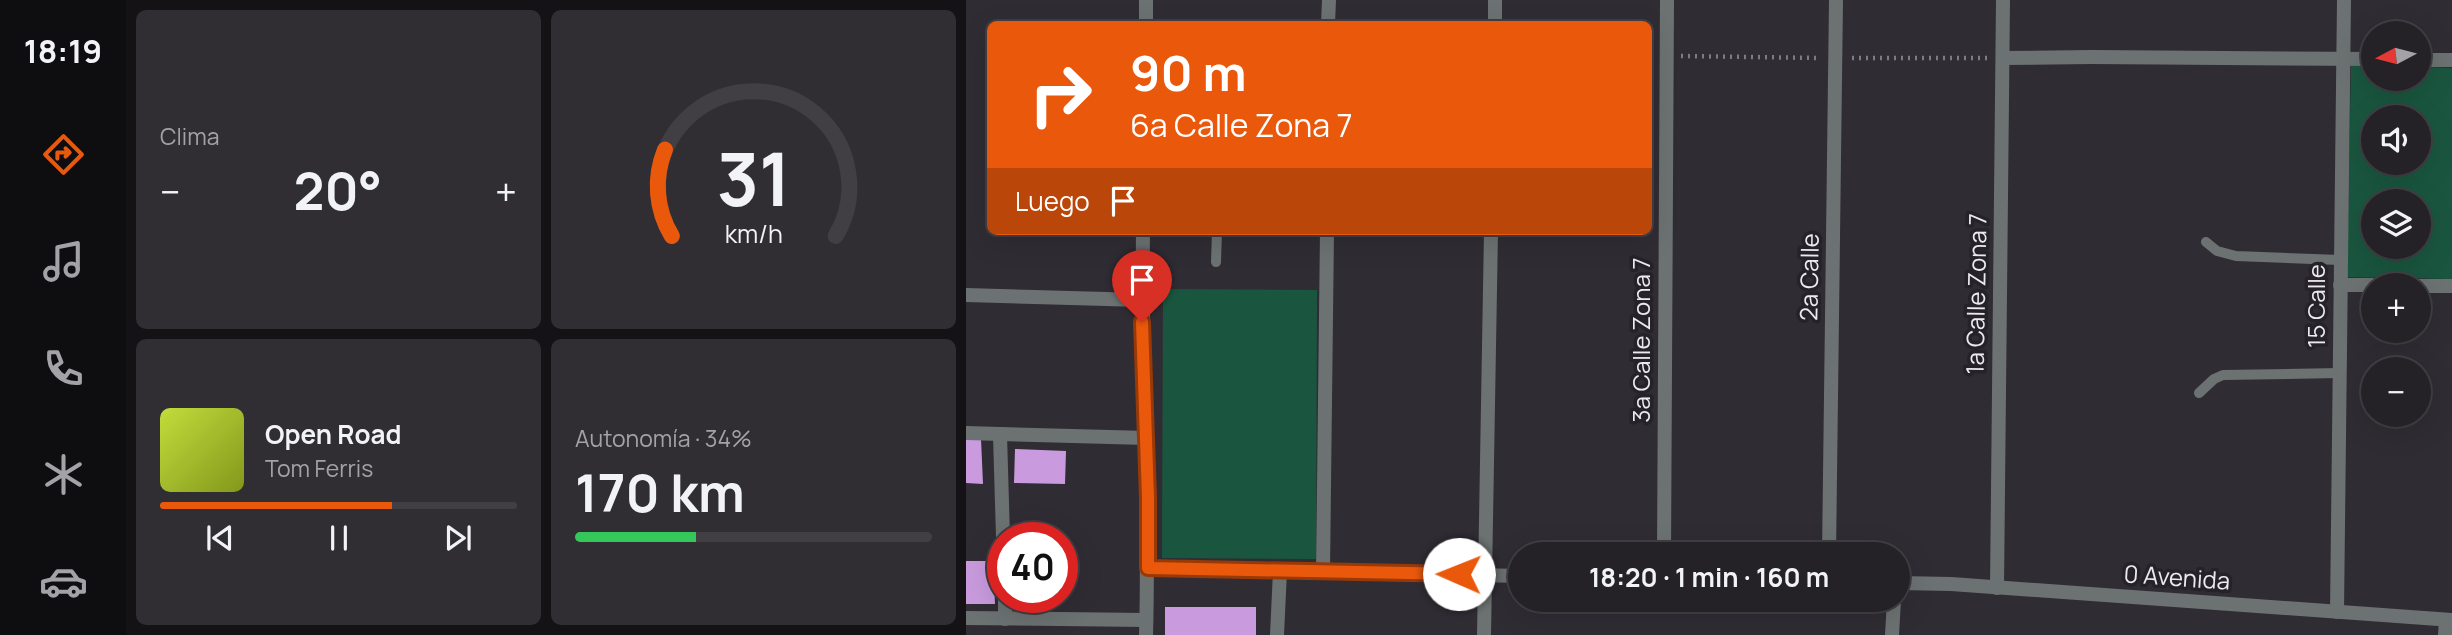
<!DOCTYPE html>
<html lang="es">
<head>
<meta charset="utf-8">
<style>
  body { margin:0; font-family:Manrope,sans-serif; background:#302e33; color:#f1f3f6; height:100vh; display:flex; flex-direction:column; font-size:26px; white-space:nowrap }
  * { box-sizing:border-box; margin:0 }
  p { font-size:23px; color:#a3a3a7 }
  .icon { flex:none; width:38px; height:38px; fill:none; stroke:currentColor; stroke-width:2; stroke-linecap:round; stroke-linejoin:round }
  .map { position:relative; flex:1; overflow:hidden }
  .details { display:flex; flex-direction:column; gap:10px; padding:10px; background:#141215; width:840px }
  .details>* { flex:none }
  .hud { position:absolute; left:21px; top:21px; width:665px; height:214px; border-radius:10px; box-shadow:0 7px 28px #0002,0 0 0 2px #413e44; background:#ea580c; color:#fff; overflow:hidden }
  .needle { width:46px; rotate:263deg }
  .controls { position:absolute; left:1395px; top:21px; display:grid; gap:14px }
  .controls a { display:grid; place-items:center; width:70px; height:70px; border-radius:50%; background:#242127; box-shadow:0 7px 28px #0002,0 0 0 2px #413e44; font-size:35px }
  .speed { position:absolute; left:21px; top:522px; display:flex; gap:14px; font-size:35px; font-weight:700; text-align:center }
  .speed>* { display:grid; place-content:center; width:91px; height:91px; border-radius:50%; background:#242127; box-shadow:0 7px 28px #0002,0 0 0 2px #413e44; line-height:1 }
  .speed .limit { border:10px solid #d22; background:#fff; color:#111 }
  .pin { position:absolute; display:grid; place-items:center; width:60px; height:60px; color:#fff; margin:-72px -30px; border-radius:50% 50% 50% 0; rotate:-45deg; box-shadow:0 0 7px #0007 }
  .pin .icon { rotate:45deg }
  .me { position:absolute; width:77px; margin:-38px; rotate:271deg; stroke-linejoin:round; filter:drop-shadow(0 0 5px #0008) }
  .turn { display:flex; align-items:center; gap:24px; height:147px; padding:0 28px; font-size:32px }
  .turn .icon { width:91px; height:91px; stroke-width:2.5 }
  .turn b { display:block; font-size:49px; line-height:60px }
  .then { display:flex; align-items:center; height:66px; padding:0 28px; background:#0003; gap:14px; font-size:26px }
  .big { font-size:52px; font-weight:700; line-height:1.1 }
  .details .tile { flex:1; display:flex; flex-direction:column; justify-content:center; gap:10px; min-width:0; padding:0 24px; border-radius:10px; background:#302e33 }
  .details .dial { align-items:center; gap:0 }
  .dial svg { height:182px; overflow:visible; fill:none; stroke:#413e44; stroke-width:7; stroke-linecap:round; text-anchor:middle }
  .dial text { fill:#f1f3f6; stroke:none }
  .song { display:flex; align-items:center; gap:21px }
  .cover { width:84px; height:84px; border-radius:10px; background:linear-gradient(135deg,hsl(70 70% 55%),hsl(70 70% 35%)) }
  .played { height:7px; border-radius:4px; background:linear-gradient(90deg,#ea580c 65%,#413e44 65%) }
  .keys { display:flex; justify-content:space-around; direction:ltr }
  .heat { display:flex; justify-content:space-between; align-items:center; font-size:38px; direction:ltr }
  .charge { height:10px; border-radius:5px; background:linear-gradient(90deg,#34c759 34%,#413e44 0) }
  .details .tiles { flex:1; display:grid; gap:10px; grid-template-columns:repeat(2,1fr) }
  .trip { position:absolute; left:542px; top:542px; width:402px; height:70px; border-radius:35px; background:#242127; box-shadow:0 7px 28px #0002,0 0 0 2px #413e44; font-weight:700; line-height:70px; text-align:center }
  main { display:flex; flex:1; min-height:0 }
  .tabs { display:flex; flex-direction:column; width:126px; justify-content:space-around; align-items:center; background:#0e0d10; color:#a3a3a7 }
  .tabs .icon { width:49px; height:49px }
  .tabs .current { color:#ea580c }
  .tabs b { font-size:32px; color:#f1f3f6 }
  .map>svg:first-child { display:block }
</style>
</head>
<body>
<main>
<nav class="tabs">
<b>18:19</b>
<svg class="icon current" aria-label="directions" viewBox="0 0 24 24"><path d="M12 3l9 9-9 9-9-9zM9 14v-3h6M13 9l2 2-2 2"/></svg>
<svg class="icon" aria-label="music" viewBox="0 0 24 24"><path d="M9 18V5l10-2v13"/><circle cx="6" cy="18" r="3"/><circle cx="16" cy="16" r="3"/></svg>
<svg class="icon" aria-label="phone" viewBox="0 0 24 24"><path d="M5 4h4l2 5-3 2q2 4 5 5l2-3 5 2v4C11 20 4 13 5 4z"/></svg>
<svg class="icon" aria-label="climate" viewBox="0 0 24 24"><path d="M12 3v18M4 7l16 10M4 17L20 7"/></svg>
<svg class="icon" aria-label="car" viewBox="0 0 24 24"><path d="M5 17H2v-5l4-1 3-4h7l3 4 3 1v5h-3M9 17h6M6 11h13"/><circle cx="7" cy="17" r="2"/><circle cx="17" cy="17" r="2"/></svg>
</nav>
<section class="details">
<div class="tiles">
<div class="tile"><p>Clima</p>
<div class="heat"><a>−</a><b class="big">20°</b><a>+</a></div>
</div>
<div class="tile dial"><svg viewBox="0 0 100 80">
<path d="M14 69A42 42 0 1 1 86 69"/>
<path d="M14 69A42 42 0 0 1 11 31" stroke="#ea580c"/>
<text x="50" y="56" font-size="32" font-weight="700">31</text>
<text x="50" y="72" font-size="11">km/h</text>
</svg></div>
<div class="tile">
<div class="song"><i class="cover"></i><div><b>Open Road</b><p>Tom Ferris</p></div></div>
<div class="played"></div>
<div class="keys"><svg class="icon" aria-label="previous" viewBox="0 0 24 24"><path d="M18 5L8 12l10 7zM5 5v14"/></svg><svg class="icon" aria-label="pause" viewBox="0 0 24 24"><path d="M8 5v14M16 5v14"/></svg><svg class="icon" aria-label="next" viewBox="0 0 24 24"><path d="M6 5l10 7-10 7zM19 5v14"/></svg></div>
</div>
<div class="tile"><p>Autonomía · 34%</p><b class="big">170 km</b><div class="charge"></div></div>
</div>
</section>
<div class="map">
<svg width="1486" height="635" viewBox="0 0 1486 635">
  <rect width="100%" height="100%" fill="#302c34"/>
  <g fill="#1a563f" fill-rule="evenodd">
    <path d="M1385,66H1407V79H1452L1453,67L1486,68V279L1381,277ZM1407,117H1452V163H1407ZM1407,201H1452V247H1407Z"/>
    <polygon points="197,289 351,290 350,559 196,558"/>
  </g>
  <g fill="#c99bde">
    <polygon points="0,439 15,439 17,484 0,483"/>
    <polygon points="49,449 100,451 99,484 48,483"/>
    <polygon points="0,561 27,561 29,604 0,604"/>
    <rect x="199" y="607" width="91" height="28"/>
  </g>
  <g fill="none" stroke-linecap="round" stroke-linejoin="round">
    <g stroke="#7f7b82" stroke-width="4.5" stroke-dasharray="2 5" stroke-linecap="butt">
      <polyline points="715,56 853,58"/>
      <polyline points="886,58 1021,58"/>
    </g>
    <g stroke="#6c7272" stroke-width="10">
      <polyline points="1240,242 1251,251 1270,256 1374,260"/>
      <polyline points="250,262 251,231"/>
      <polyline points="1233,393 1248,379 1257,375 1373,373"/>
    </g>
    <polyline stroke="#6c7272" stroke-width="14" points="1037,58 1126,57"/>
    <g stroke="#6c7272" stroke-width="14">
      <polyline points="362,24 363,0"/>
      <polyline points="529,24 529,0"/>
      <polyline points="1126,57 1407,59"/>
      <polyline points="1452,60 1486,60"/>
      <polyline points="1374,285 1407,285"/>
      <polyline points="1452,286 1486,286"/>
      <polyline points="0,295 176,300"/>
      <polyline points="0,433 181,438"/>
      <polyline points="34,435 37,537"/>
      <polyline points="698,555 701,0"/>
      <polyline points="863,555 870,0"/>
      <polyline points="357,572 361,231"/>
      <polyline points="1031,588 1037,0"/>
      <polyline points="39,597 39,619"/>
      <polyline points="1371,612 1378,0"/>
      <polyline points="0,618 180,620"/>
      <polyline points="311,635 314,571"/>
      <polyline points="518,635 525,231"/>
      <polyline points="926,635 928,600"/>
      <polyline points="1479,635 1480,620"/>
    </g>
    <g stroke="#6c7272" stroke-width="14">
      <polyline points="180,24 180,0"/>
      <path d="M177,231C175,366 184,500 180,635"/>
      <polyline points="182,568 555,576"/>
      <polyline points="933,583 985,584 1486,620"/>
    </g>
  </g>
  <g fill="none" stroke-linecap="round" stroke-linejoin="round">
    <defs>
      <polyline id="route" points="176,322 182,498 182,568 493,574"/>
    </defs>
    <use href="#route" stroke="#983908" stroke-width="18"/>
    <use href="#route" stroke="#ea580c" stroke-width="12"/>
  </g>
  <g text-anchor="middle" stroke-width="7" stroke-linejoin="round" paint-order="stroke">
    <g font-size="24" fill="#ece9ef" stroke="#26222a">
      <text transform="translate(844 277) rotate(-89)" y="8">2a Calle</text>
      <text transform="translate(1011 294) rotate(-89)" y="8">1a Calle Zona 7</text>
      <text transform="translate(1351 306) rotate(-90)" y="8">15 Calle</text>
      <text transform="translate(676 340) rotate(-90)" y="8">3a Calle Zona 7</text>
      <text transform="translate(1211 578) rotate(4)" y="8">0 Avenida</text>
    </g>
  </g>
</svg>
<div class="controls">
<a><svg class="needle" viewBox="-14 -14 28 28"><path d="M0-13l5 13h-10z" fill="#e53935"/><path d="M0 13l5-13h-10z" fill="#a3a3a7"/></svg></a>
<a><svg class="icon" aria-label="sound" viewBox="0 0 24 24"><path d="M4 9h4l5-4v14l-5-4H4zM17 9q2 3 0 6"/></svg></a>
<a><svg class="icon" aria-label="layers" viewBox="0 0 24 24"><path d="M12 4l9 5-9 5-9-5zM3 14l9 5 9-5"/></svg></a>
<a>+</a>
<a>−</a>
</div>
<div class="speed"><div class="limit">40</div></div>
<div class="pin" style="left:176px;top:322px;background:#d93025"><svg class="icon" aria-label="arrive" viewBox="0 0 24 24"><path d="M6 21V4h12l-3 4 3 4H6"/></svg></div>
<svg class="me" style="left:493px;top:574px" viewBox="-20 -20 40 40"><circle r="19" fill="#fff"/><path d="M0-13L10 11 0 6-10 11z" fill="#ea580c"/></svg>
<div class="trip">18:20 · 1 min · 160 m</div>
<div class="hud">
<div class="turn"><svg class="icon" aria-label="right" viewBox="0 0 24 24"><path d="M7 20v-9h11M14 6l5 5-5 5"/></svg><div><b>90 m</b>6a Calle Zona 7</div></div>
<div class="then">Luego<svg class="icon" aria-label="arrive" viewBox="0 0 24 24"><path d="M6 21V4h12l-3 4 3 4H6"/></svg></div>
</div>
</div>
</main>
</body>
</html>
